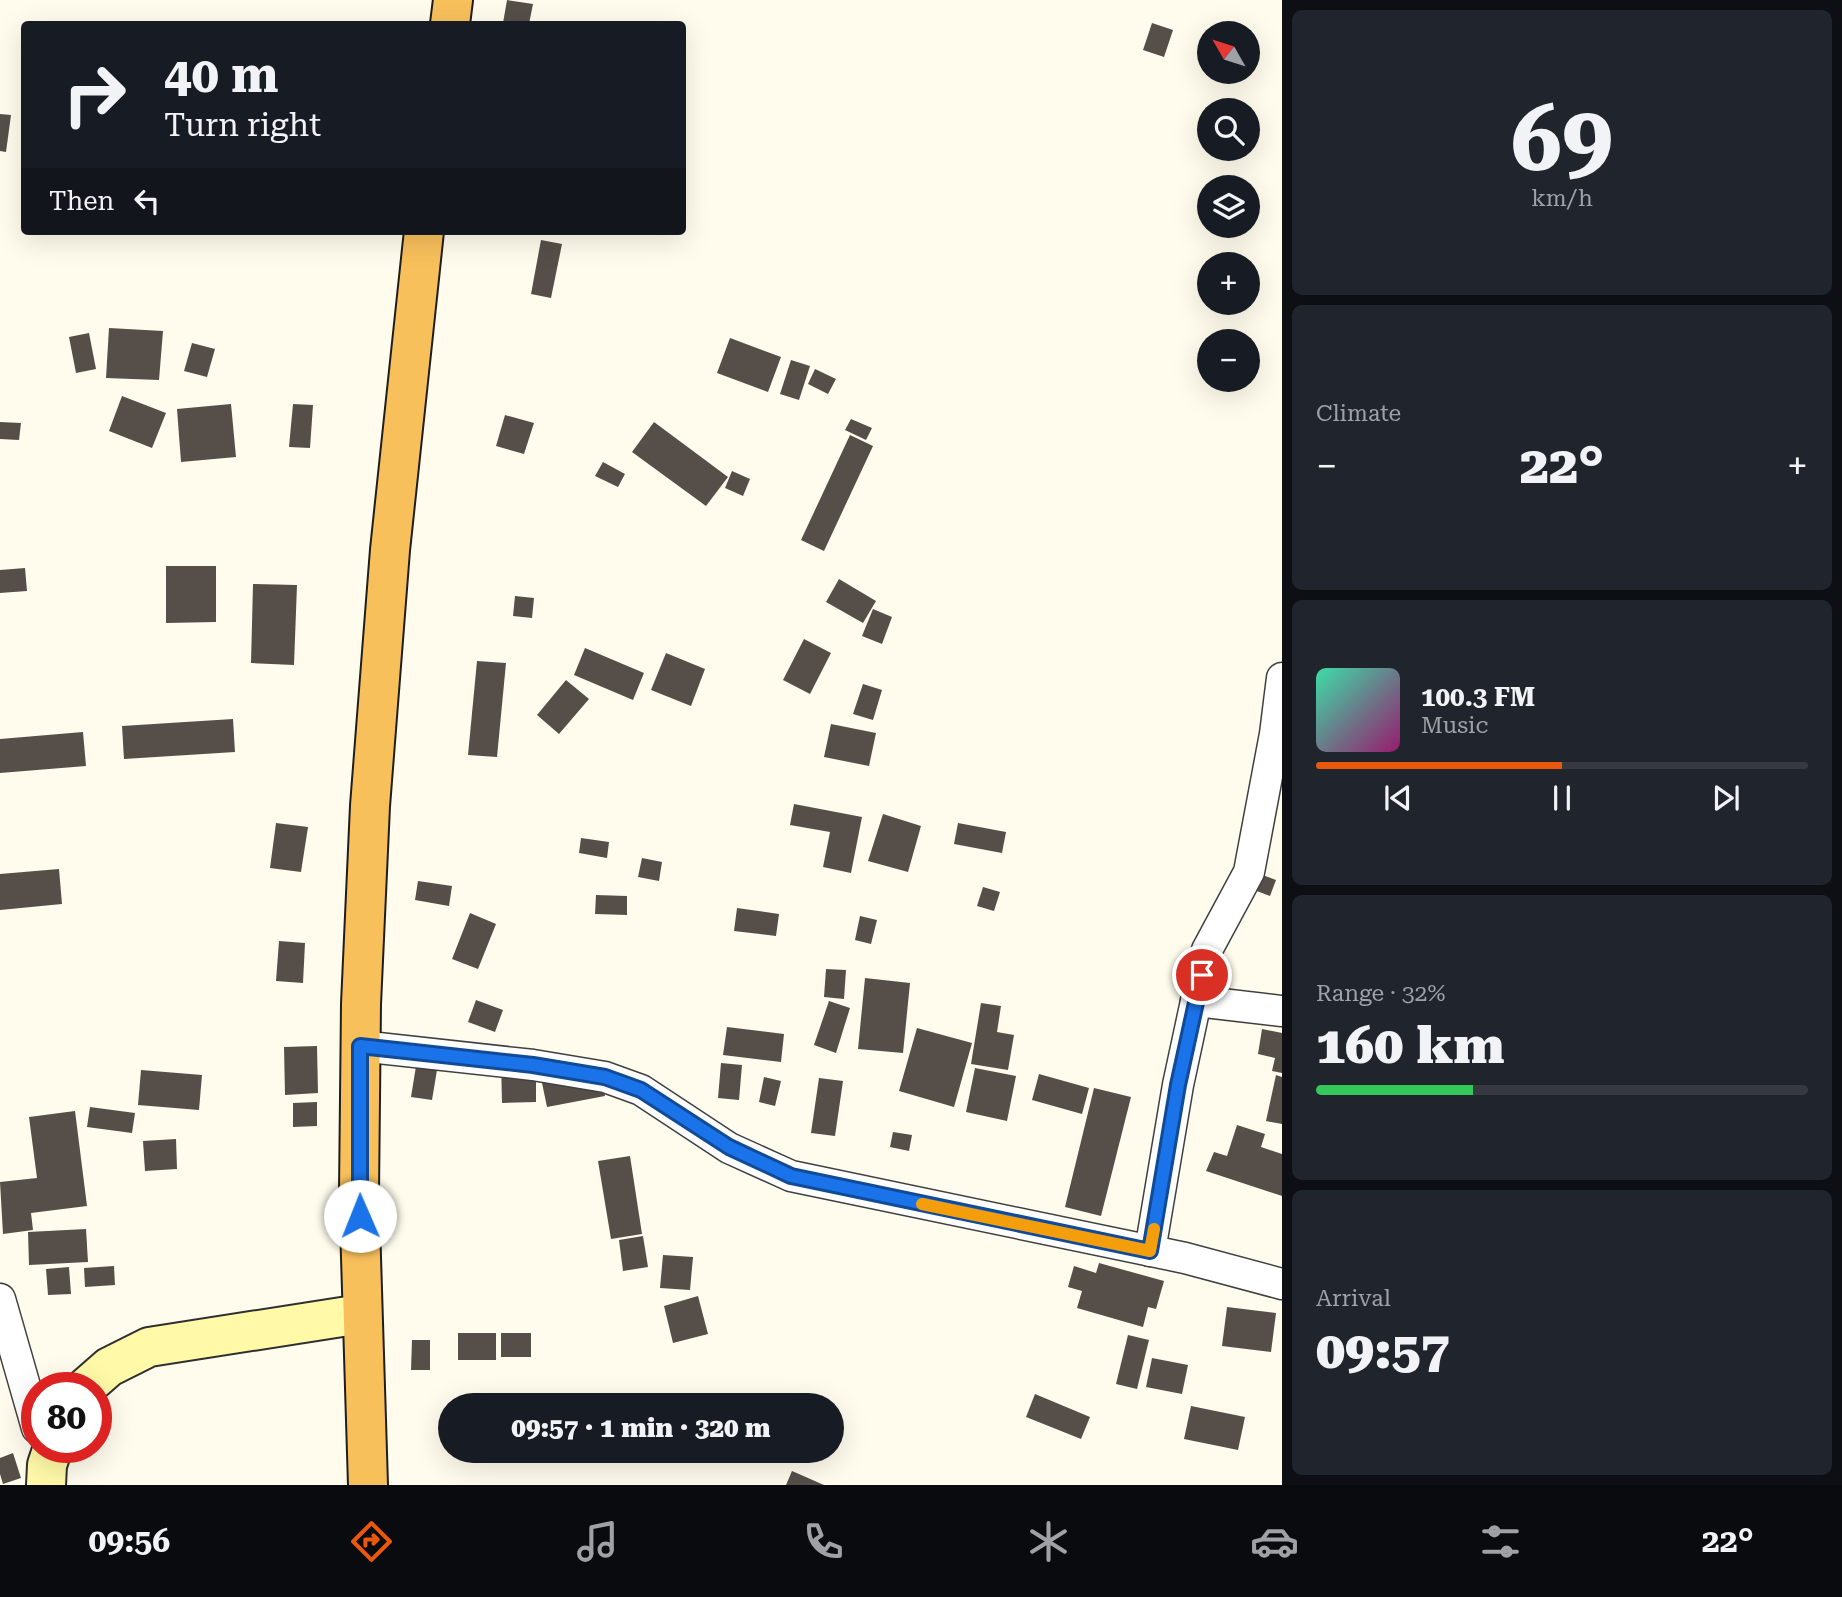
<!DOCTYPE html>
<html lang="en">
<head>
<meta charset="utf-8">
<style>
  body { margin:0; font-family:"Roboto Serif",serif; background:#20242c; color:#f1f3f6; height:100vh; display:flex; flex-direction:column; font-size:26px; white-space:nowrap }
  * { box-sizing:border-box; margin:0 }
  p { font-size:23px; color:#9ea1a6 }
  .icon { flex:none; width:38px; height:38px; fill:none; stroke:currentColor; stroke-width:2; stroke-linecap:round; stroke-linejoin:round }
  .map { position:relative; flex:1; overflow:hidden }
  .panel { display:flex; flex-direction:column; gap:10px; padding:10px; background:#0d0f14; width:560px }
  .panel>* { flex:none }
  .banner { position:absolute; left:21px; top:21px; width:665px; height:214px; border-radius:7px; box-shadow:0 7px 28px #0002; background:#171b24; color:#f1f3f6; overflow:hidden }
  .needle { width:46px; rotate:309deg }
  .fabs { position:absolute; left:1197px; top:21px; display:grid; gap:14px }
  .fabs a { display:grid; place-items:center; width:63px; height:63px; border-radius:50%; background:#171b24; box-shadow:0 7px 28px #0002; font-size:35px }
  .speed { position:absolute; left:21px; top:1372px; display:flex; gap:14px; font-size:35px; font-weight:700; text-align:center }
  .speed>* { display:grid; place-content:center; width:91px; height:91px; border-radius:50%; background:#171b24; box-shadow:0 7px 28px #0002; line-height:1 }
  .speed .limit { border:10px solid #d22; background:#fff; color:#111 }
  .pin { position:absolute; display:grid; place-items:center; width:60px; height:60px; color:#fff; margin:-30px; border:4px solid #fff; border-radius:50%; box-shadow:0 2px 7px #0007 }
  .me { position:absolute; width:77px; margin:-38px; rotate:359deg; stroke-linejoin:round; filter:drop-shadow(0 0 5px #0008) }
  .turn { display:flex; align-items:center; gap:24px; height:147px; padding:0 28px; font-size:32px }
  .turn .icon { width:91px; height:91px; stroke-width:2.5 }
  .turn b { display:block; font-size:49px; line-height:60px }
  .then { display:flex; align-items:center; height:66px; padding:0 28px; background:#0003; gap:14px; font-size:26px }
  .big { font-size:52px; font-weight:800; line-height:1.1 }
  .panel .card { flex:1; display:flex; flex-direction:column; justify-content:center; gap:10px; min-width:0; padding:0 24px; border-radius:10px; background:#20242c }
  .panel .dial { align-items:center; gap:0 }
  .dial b { font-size:91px; line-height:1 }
  .song { display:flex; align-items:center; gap:21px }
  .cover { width:84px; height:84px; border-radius:10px; background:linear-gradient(135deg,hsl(160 70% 55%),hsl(320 70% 35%)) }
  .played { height:7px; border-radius:4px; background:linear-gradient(90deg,#ea580c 50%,#363941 50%) }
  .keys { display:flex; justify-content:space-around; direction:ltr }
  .heat { display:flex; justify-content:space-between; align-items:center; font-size:38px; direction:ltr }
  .charge { height:10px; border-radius:5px; background:linear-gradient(90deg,#34c759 32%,#363941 0) }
  .trip { position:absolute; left:438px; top:1393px; width:406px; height:70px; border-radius:35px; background:#171b24; box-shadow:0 7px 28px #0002; font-weight:800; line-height:70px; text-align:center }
  .tabs { display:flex; height:112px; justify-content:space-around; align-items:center; background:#090b0e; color:#9ea1a6 }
  .tabs .icon { width:49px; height:49px }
  .tabs .current { color:#ea580c }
  .tabs b { font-size:32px; color:#f1f3f6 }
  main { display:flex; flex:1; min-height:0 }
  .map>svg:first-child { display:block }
</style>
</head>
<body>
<main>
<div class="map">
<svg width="1282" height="1485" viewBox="0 0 1282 1485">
  <rect width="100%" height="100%" fill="#fffced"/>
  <g fill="#564f49">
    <polygon points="507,0 533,4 529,24 503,23"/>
    <polygon points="1152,23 1173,30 1164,57 1143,50"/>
    <polygon points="0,114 11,115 6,152 0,151"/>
    <polygon points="541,240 562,244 551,298 531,294"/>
    <polygon points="109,328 163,331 159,380 106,378"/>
    <polygon points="89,333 96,369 76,373 69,337"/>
    <polygon points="730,338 781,357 768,392 717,373"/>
    <polygon points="192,343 215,349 207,377 184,371"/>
    <polygon points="791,360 810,366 799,400 780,394"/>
    <polygon points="815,369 836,379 828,394 808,384"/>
    <polygon points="122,396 166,413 152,448 109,431"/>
    <polygon points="231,404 236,457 181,462 177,409"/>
    <polygon points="293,404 313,405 310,448 289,447"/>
    <polygon points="505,415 534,423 524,454 496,446"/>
    <polygon points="851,419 872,428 866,440 845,430"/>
    <polygon points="0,422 21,423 19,440 0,439"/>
    <polygon points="654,422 728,477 706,506 632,452"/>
    <polygon points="850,435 873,446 824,551 801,540"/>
    <polygon points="603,462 625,474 618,487 595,476"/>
    <polygon points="732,471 750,479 743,496 725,488"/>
    <polygon points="166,566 216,566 216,622 166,623"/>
    <polygon points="25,568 27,591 0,593 0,570"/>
    <polygon points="839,579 876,601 863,623 826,602"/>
    <polygon points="253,584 297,585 294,665 251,663"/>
    <polygon points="515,596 534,598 532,618 513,616"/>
    <polygon points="873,609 892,617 882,644 862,636"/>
    <polygon points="804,639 831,653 810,694 783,680"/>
    <polygon points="585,648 644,673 633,700 574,675"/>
    <polygon points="666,653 705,669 691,706 651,690"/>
    <polygon points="477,661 506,663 497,757 468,755"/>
    <polygon points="566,680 589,699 559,734 537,715"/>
    <polygon points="863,684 882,690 873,720 853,714"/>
    <polygon points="233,719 235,752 124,759 122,726"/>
    <polygon points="831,724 876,733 869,766 824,757"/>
    <polygon points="83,732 86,766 0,773 0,739"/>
    <polygon points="794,804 862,817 851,873 823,867 830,832 790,825"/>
    <polygon points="883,814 921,826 908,872 868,861"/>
    <polygon points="276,823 308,827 301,872 270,868"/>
    <polygon points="958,823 1006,832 1002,853 954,844"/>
    <polygon points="581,838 609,842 607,858 579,853"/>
    <polygon points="642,858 662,862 659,881 638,877"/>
    <polygon points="59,869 62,904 0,910 0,874"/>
    <polygon points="1260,874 1276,880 1270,896 1254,890"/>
    <polygon points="418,881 452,886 449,906 415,900"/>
    <polygon points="983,887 1000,892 994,911 977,906"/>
    <polygon points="596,895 627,896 627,915 595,914"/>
    <polygon points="737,908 779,914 776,936 734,931"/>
    <polygon points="470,913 496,924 478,969 452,959"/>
    <polygon points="860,916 877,920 871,944 855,940"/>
    <polygon points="279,941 305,943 303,983 276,981"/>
    <polygon points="826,969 846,970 844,999 824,997"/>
    <polygon points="865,978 910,983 903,1053 858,1049"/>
    <polygon points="476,1000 503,1010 495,1032 468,1022"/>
    <polygon points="829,1001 850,1008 836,1053 814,1045"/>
    <polygon points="981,1003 1001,1006 997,1032 1014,1035 1008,1070 971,1064"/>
    <polygon points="727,1027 784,1034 781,1062 723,1055"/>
    <polygon points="917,1028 972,1043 954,1107 899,1091"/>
    <polygon points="1262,1029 1282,1033 1282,1073 1272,1071 1275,1058 1258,1054"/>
    <polygon points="317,1046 318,1093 285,1095 284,1047"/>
    <polygon points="417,1060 438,1064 432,1100 411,1097"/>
    <polygon points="536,1060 536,1102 502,1103 501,1061"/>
    <polygon points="721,1063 742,1065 739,1100 718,1098"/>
    <polygon points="600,1068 605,1096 547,1107 541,1078"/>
    <polygon points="975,1068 1016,1076 1007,1121 966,1112"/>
    <polygon points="141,1070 202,1075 199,1110 138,1105"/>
    <polygon points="1039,1074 1089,1088 1082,1114 1032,1100"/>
    <polygon points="1276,1075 1282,1077 1282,1124 1266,1121"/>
    <polygon points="764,1077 781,1081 775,1106 759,1102"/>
    <polygon points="819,1078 843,1081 835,1136 811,1133"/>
    <polygon points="1094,1088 1131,1097 1101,1216 1065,1207"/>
    <polygon points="317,1102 317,1126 293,1127 293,1103"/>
    <polygon points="90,1107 135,1113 132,1133 87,1127"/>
    <polygon points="75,1111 87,1206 31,1213 33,1230 3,1234 0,1182 37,1178 29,1117"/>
    <polygon points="1237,1125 1265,1134 1261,1147 1282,1154 1282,1196 1206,1171 1214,1152 1227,1156"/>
    <polygon points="893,1132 912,1135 909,1151 890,1147"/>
    <polygon points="176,1139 177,1169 145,1171 143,1141"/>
    <polygon points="630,1156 642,1234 611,1239 598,1161"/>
    <polygon points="86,1229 88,1262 29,1265 28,1232"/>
    <polygon points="643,1236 648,1267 623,1271 619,1240"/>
    <polygon points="663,1255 693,1257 690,1290 660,1288"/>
    <polygon points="1099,1263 1164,1281 1156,1309 1148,1307 1143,1327 1077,1308 1082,1291 1068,1287 1074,1266 1096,1273"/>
    <polygon points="114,1266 115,1285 85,1287 84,1268"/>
    <polygon points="69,1267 71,1294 48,1295 46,1269"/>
    <polygon points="698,1296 708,1334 673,1343 664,1306"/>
    <polygon points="1227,1307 1276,1313 1271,1352 1222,1346"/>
    <rect x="458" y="1333" width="38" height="27"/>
    <rect x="501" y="1333" width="30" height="24"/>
    <polygon points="1128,1335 1149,1340 1137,1389 1116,1384"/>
    <polygon points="412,1340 430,1340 430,1370 411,1370"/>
    <polygon points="1152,1358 1188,1365 1182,1394 1146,1387"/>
    <polygon points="1035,1394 1090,1417 1081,1439 1026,1417"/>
    <polygon points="1191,1406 1245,1417 1238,1450 1184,1439"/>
    <polygon points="13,1453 21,1478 3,1484 0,1474 0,1458"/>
    <polygon points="792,1471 824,1485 786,1485"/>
  </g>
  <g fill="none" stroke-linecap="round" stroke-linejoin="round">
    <defs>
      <g id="minor">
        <polyline points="1196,1001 1282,1011"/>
        <polyline points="360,1046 533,1065 605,1077 641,1090 729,1148 791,1176 1185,1258 1282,1284"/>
        <polyline points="1150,1251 1178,1085 1207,950 1249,872 1275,734 1282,678"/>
        <polyline points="0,1299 37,1428"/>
      </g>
      <g id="secondary">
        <polyline points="85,1388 109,1367 149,1347 361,1314"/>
        <polyline points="46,1485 47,1465 53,1447"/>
      </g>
      <g id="trunk">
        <polyline points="450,24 453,0"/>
        <polyline points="368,1485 359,1192 361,1004 370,806 390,550 424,231"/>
      </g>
    </defs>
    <use href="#minor" stroke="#404040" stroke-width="33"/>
    <use href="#secondary" stroke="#2f2f2f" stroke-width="42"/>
    <use href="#trunk" stroke="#1e1e1e" stroke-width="42"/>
    <use href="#minor" stroke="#fff" stroke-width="30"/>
    <use href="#secondary" stroke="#fff9a8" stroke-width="38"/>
    <use href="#trunk" stroke="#f8c05b" stroke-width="38"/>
  </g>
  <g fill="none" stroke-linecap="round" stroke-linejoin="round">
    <defs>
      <polyline id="route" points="360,1216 360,1046 533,1065 605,1077 641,1090 729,1147 791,1176 1150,1251 1178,1085 1202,975"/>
    </defs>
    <use href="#route" stroke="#114b97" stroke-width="18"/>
    <use href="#route" stroke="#1a73e8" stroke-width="12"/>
    <polyline stroke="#f59e0b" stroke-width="12" points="922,1204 1150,1251 1154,1229"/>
  </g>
</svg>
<div class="fabs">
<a><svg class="needle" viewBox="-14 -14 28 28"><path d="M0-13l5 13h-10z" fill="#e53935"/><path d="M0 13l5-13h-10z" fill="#9ea1a6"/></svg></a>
<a><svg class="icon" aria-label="search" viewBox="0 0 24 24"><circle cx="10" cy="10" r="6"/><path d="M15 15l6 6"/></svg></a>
<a><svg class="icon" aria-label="layers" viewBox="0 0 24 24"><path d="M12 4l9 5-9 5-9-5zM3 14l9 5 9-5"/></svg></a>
<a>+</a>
<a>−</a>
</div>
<div class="speed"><div class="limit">80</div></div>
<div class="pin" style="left:1202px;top:975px;background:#d93025"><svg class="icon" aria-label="arrive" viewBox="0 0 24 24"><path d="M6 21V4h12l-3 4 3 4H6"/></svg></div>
<svg class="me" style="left:360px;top:1216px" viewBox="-20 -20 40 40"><circle r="19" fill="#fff"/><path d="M0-13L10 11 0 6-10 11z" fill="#1a73e8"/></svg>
<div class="trip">09:57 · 1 min · 320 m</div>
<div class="banner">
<div class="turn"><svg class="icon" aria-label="right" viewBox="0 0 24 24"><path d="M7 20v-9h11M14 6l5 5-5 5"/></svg><div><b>40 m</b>Turn right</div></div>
<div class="then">Then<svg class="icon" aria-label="left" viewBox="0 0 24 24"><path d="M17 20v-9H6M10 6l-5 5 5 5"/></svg></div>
</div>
</div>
<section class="panel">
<div class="card dial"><b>69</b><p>km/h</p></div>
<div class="card"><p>Climate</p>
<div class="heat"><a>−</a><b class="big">22°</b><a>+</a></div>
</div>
<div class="card">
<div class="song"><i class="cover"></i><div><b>100.3 FM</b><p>Music</p></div></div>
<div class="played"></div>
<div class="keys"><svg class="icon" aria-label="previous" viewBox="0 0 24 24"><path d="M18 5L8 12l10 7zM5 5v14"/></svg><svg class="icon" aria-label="pause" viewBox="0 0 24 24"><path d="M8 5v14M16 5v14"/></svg><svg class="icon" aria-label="next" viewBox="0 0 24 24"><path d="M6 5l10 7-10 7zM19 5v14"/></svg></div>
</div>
<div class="card"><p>Range · 32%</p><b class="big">160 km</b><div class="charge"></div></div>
<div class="card"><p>Arrival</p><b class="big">09:57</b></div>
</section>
</main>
<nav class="tabs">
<b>09:56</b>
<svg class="icon current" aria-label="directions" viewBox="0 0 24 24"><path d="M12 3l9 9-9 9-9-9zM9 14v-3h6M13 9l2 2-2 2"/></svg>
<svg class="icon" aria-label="music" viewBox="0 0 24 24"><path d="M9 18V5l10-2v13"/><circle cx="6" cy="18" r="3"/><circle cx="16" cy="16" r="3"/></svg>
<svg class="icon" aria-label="phone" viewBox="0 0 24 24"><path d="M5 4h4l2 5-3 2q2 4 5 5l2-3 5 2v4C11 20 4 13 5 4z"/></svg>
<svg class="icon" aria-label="climate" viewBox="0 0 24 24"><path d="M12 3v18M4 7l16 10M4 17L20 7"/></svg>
<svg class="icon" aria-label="car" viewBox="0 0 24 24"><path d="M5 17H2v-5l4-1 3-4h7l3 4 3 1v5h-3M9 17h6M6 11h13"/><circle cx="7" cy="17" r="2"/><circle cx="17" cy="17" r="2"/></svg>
<svg class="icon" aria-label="filters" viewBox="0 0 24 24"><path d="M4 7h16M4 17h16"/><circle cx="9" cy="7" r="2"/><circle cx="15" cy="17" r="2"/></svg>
<b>22°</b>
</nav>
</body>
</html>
